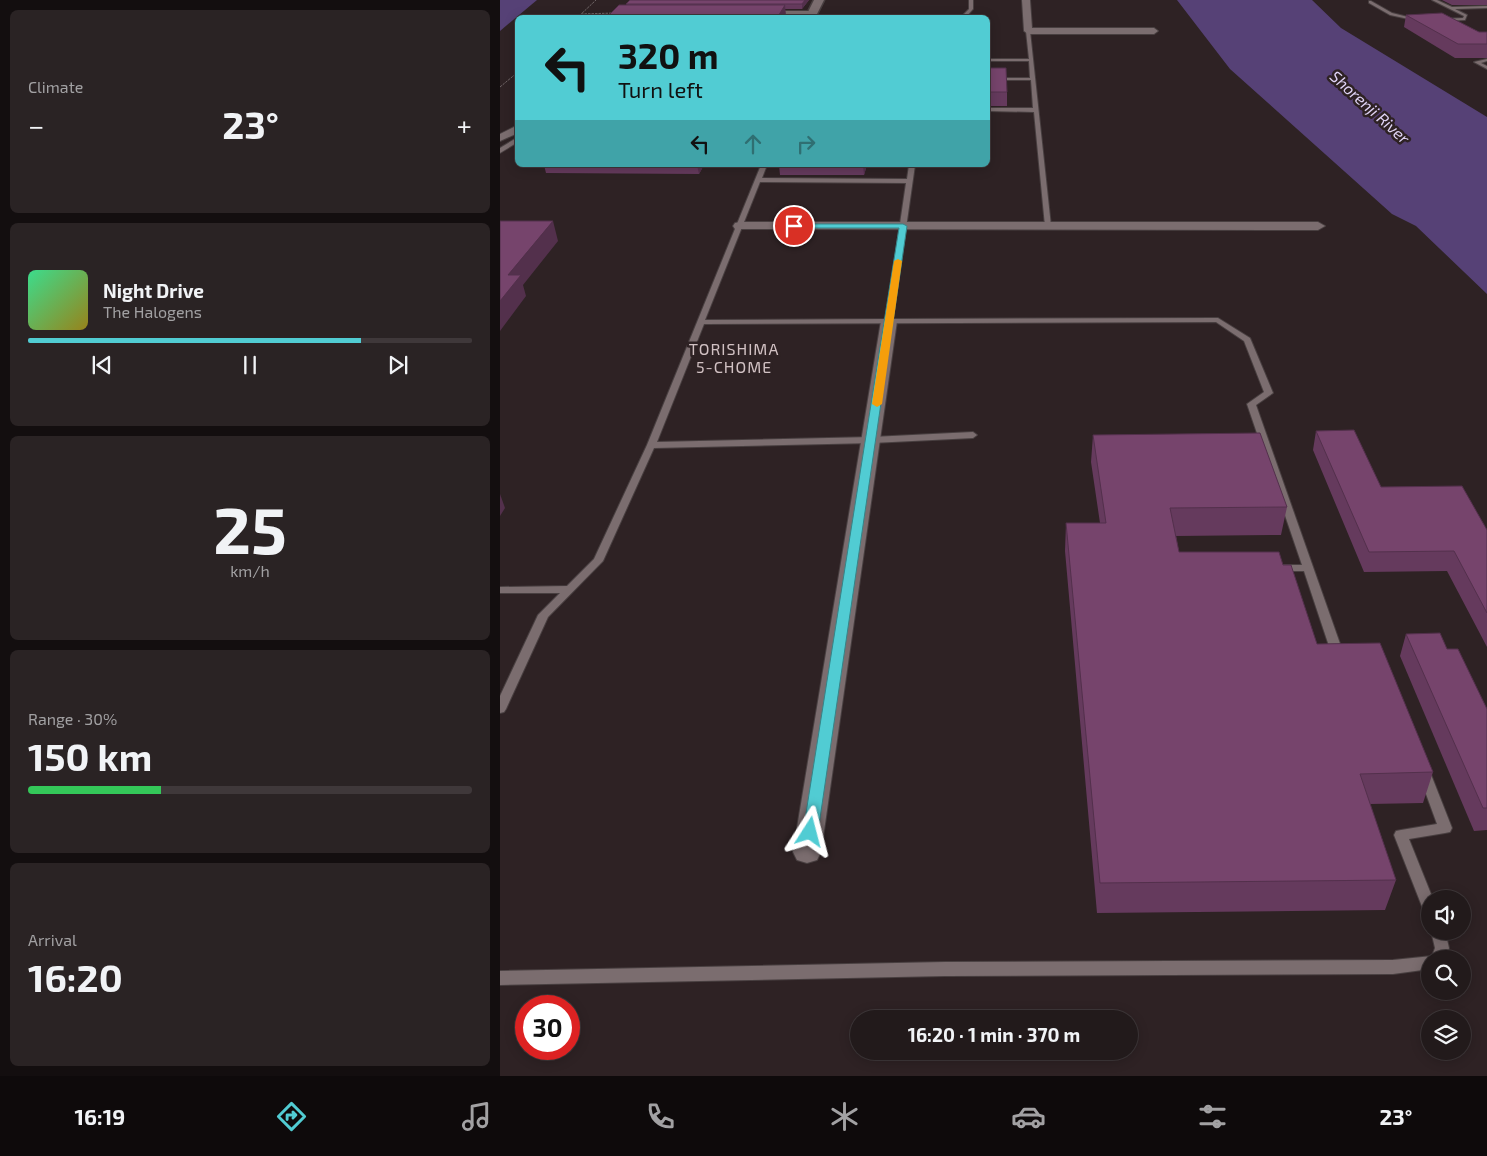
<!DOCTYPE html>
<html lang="en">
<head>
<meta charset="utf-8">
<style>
  body { margin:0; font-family:"Exo 2",sans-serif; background:#2a2324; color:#f1f3f6; height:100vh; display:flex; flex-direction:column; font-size:19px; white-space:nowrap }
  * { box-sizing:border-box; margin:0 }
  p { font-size:16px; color:#a2a1a3 }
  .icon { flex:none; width:28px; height:28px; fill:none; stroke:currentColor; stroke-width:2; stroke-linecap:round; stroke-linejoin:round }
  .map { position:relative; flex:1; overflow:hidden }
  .details { display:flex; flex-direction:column; gap:10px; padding:10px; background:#130e0f; width:500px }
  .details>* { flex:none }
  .banner { position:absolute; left:15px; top:15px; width:475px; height:152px; border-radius:8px; box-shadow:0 2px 12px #0003,0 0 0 1px #3f383a; background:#51ccd3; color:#111; overflow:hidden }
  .fabs { position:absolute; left:921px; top:890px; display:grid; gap:10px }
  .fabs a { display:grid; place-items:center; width:50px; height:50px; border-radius:50%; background:#221a1b; box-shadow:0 2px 12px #0003,0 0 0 1px #3f383a; font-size:25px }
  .speed { position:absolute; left:15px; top:995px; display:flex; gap:10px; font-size:25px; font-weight:700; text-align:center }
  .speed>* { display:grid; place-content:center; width:65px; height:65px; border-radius:50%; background:#221a1b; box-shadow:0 2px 12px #0003,0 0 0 1px #3f383a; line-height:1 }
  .speed .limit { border:8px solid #d22; background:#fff; color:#111 }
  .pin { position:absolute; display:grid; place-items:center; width:42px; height:42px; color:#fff; margin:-21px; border:2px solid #fff; border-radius:50%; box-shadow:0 1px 5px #0007 }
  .me { position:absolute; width:55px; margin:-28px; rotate:9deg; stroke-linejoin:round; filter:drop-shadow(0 0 4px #0008) }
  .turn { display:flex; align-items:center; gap:18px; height:105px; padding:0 20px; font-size:22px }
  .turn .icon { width:65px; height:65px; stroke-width:2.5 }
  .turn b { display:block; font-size:35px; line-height:42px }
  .lanes { display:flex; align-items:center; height:48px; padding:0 20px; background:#0003; justify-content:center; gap:25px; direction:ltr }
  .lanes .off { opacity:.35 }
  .big { font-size:38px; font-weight:700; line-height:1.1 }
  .details .tile { flex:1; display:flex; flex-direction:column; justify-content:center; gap:8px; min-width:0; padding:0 18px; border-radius:8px; background:#2a2324 }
  .details .dial { align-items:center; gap:0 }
  .dial b { font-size:65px; line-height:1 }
  .song { display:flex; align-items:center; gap:15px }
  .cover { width:60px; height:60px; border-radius:8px; background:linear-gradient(135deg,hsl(150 70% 55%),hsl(50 70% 35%)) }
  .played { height:5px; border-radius:2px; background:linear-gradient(90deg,#51ccd3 75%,#3f383a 75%) }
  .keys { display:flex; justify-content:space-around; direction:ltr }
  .heat { display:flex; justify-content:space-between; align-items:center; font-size:28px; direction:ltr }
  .charge { height:8px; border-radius:4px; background:linear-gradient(90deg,#34c759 30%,#3f383a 0) }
  .trip { position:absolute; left:350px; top:1010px; width:288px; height:50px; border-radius:25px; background:#221a1b; box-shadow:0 2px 12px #0003,0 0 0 1px #3f383a; font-weight:700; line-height:50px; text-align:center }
  .menu { display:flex; height:80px; justify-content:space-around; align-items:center; background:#0e0a0b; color:#a2a1a3 }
  .menu .icon { width:35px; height:35px }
  .menu .current { color:#51ccd3 }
  .menu b { font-size:22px; color:#f1f3f6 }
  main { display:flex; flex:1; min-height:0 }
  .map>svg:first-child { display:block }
</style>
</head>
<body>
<main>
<section class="details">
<div class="tile"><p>Climate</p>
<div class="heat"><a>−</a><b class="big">23°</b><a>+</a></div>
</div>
<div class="tile">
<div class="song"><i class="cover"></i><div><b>Night Drive</b><p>The Halogens</p></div></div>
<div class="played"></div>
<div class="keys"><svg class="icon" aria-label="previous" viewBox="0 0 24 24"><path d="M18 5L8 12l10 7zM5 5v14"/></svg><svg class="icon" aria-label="pause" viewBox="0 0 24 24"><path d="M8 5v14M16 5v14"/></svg><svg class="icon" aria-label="next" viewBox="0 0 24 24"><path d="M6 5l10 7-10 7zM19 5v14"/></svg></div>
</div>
<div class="tile dial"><b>25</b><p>km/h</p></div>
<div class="tile"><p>Range · 30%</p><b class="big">150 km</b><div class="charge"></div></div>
<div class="tile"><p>Arrival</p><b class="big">16:20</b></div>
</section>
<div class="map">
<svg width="987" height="1076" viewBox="0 0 987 1076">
  <rect width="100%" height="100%" fill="#2e2224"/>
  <g fill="#564176">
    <polygon points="0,0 37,0 0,31"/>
    <polygon points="677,0 812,0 841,28 987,117 987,294 916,226 892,214 730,69"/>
  </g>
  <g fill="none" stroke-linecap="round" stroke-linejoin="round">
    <defs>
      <g id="service">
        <polygon points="469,0 473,0 473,9 465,18 460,18 469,9"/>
        <polygon points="932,0 937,0 952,7 987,6 987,8 955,9 967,15 965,20 942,21 941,19 963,18 964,16"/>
        <polygon points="869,1 871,1 892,13 920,20 918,21 890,15 869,3"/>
        <polygon points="528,30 530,31 551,226 548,228 545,226 534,112 488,111 488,108 533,108 531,80 488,80 488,78 530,78 529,61 488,61 488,59 529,59 526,31"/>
        <polygon points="987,59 987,61 981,63 987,66 987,69 974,62"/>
        <polygon points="18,137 18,142 0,153 0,148"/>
        <path d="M261,165H267L262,178L407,179L409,165H415L393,319L718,318L750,338L773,393L756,405L844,655L842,658H834L832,655L804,571H779L774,568L779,565H802L747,404L764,392L744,341L716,322L204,324L157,442L372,437L473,432L477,435L473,438L372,443L154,448L103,561L48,617L6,709L4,712L0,713V696L38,615L60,593H0V587L67,586L94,559L147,445ZM260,182L406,183L386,319L205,320Z"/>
        <polygon points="924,767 928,769 930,772 952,828 950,832 945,833 909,839 933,899 930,899 930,915 925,913 923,909 894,835 896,831 901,830 937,824 918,772 920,769"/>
        <polygon points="931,931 945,931 949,948 946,959 930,959 930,969 893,974 445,976 0,985 0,971 445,962 893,960 932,956 935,948"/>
      </g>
      <g id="minor">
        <polygon points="522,0 530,0 532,28 654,28 658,31 654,34 528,34 524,31"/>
        <polygon points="257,11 313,11 317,13 313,15 260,15 256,13"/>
        <polygon points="18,125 18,133 0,141 0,134"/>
        <polygon points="240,222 818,222 825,226 818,230 235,229 233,226 235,223"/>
        <polygon points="389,316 397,321 321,852 317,860 307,863 297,860 293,852 381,321"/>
      </g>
      <polygon id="tertiary" points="314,0 324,0 315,18 305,18"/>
    </defs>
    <use href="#service" stroke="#483f40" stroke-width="2"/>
    <use href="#minor" stroke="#483f40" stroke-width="2"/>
    <use href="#tertiary" stroke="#483f40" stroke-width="3"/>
    <g stroke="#716768" stroke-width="1" stroke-dasharray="2.5 1" stroke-linecap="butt">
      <polyline points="81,14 115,13"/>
      <polyline points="77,18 96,0"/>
      <polyline points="0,87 18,72"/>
    </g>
    <use href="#service" fill="#7b6d6f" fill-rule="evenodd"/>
    <use href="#minor" fill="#7b6d6f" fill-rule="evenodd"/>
    <use href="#tertiary" fill="#7b6d6f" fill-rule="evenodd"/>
  </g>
  <g fill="#653a5d">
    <polygon points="130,0 309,0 302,9 285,9 286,17 126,5"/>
    <polygon points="942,0 987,0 987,5 952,5"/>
    <polygon points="906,15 979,32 987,32 987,58 955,58 904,27"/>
    <polygon points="488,68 507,92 507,106 488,106"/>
    <polygon points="44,165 204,165 199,174 46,173"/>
    <polygon points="279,165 367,165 364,175 280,175"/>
    <polygon points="816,431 881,487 987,530 987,647 947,571 864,572 813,450"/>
    <polygon points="593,435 787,507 781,535 676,536 679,552 783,565 817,644 933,772 923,803 870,804 896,880 885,910 597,913 565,551 566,523 600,523 591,462"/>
    <polygon points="906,634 947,649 987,709 987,830 974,831 900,656"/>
  </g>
  <g fill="#53304c">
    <polygon points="305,0 309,0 302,9 302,4"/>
    <polygon points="285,5 286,18 277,18"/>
    <polygon points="197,165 204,165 199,174"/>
    <polygon points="363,165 367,165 364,175"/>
    <polygon points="53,221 58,241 23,285 26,296 0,331 0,301 8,275"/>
    <polygon points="0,494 5,508 0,516"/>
  </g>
  <g fill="#76446c" stroke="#53304c">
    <polygon points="130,0 305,0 302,4 126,4"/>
    <polygon points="119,5 285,5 277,18 106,18"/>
    <polygon points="942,13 979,32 987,32 987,44 958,44 906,15"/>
    <polygon points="488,68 506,68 507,92 488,92"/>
    <polygon points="0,221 53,221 8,275 21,275 0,301"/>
    <polygon points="854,430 881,487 962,486 987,530 987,613 954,551 869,552 816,431"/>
    <polygon points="760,433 787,507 670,508 679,552 779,552 783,565 791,565 817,644 880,643 933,772 860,774 896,880 600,883 566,523 606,523 593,435"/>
    <polygon points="940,633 947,649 958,649 987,709 987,808 983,808 906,634"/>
  </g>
  <polygon fill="#51ccd3" stroke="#358589" points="292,224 403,224 407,226 318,832 316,836 310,838 305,836 303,832 399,228 294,228 291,226"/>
  <polygon fill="#f59e0b" points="398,259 402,261 382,404 377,407 372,404 394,261"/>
  <g text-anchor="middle" stroke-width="5" stroke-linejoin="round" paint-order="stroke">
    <g font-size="16" font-style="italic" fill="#dfd3f5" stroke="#2e2224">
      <text transform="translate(870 107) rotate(42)" y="6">Shorenji River</text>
    </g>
    <g font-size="16" letter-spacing="1" fill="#d1c1c3" stroke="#2e2224">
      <text x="234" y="355">TORISHIMA<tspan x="234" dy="18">5-CHOME</tspan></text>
    </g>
  </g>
</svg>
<div class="fabs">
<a><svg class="icon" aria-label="sound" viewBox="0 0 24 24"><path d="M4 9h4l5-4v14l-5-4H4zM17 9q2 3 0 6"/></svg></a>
<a><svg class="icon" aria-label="search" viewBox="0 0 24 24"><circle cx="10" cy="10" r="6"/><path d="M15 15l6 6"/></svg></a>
<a><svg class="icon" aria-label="layers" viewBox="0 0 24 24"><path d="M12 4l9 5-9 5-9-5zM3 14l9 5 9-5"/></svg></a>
</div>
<div class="speed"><div class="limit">30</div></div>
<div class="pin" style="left:294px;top:226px;background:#d93025"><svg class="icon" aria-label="arrive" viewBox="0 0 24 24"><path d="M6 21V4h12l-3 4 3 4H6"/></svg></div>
<svg class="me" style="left:310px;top:832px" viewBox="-20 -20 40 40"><path d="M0-17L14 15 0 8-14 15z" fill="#51ccd3" stroke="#fff" stroke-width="4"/></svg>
<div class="trip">16:20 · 1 min · 370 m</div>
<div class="banner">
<div class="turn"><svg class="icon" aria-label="left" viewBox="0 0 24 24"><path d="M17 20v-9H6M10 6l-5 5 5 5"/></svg><div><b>320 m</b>Turn left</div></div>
<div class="lanes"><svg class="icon" aria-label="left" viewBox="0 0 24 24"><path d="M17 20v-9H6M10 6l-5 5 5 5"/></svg><svg class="icon off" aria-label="ahead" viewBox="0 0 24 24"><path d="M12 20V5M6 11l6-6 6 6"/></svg><svg class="icon off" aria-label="right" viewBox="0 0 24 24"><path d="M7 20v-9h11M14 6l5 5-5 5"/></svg></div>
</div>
</div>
</main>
<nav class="menu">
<b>16:19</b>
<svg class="icon current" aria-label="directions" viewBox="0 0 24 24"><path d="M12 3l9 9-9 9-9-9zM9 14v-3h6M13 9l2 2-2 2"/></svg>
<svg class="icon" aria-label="music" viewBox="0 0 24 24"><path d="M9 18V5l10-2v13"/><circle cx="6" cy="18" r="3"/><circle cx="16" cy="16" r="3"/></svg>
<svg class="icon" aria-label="phone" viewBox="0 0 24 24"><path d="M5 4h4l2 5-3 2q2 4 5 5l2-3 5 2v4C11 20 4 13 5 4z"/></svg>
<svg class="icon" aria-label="climate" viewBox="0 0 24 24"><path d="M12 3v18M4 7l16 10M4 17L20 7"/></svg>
<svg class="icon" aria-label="car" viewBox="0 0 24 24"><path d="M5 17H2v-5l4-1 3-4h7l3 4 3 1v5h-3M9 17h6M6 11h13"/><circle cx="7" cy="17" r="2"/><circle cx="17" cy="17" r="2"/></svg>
<svg class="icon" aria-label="filters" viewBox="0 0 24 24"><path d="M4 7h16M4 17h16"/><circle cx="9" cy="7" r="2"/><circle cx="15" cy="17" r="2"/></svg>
<b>23°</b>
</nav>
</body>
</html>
